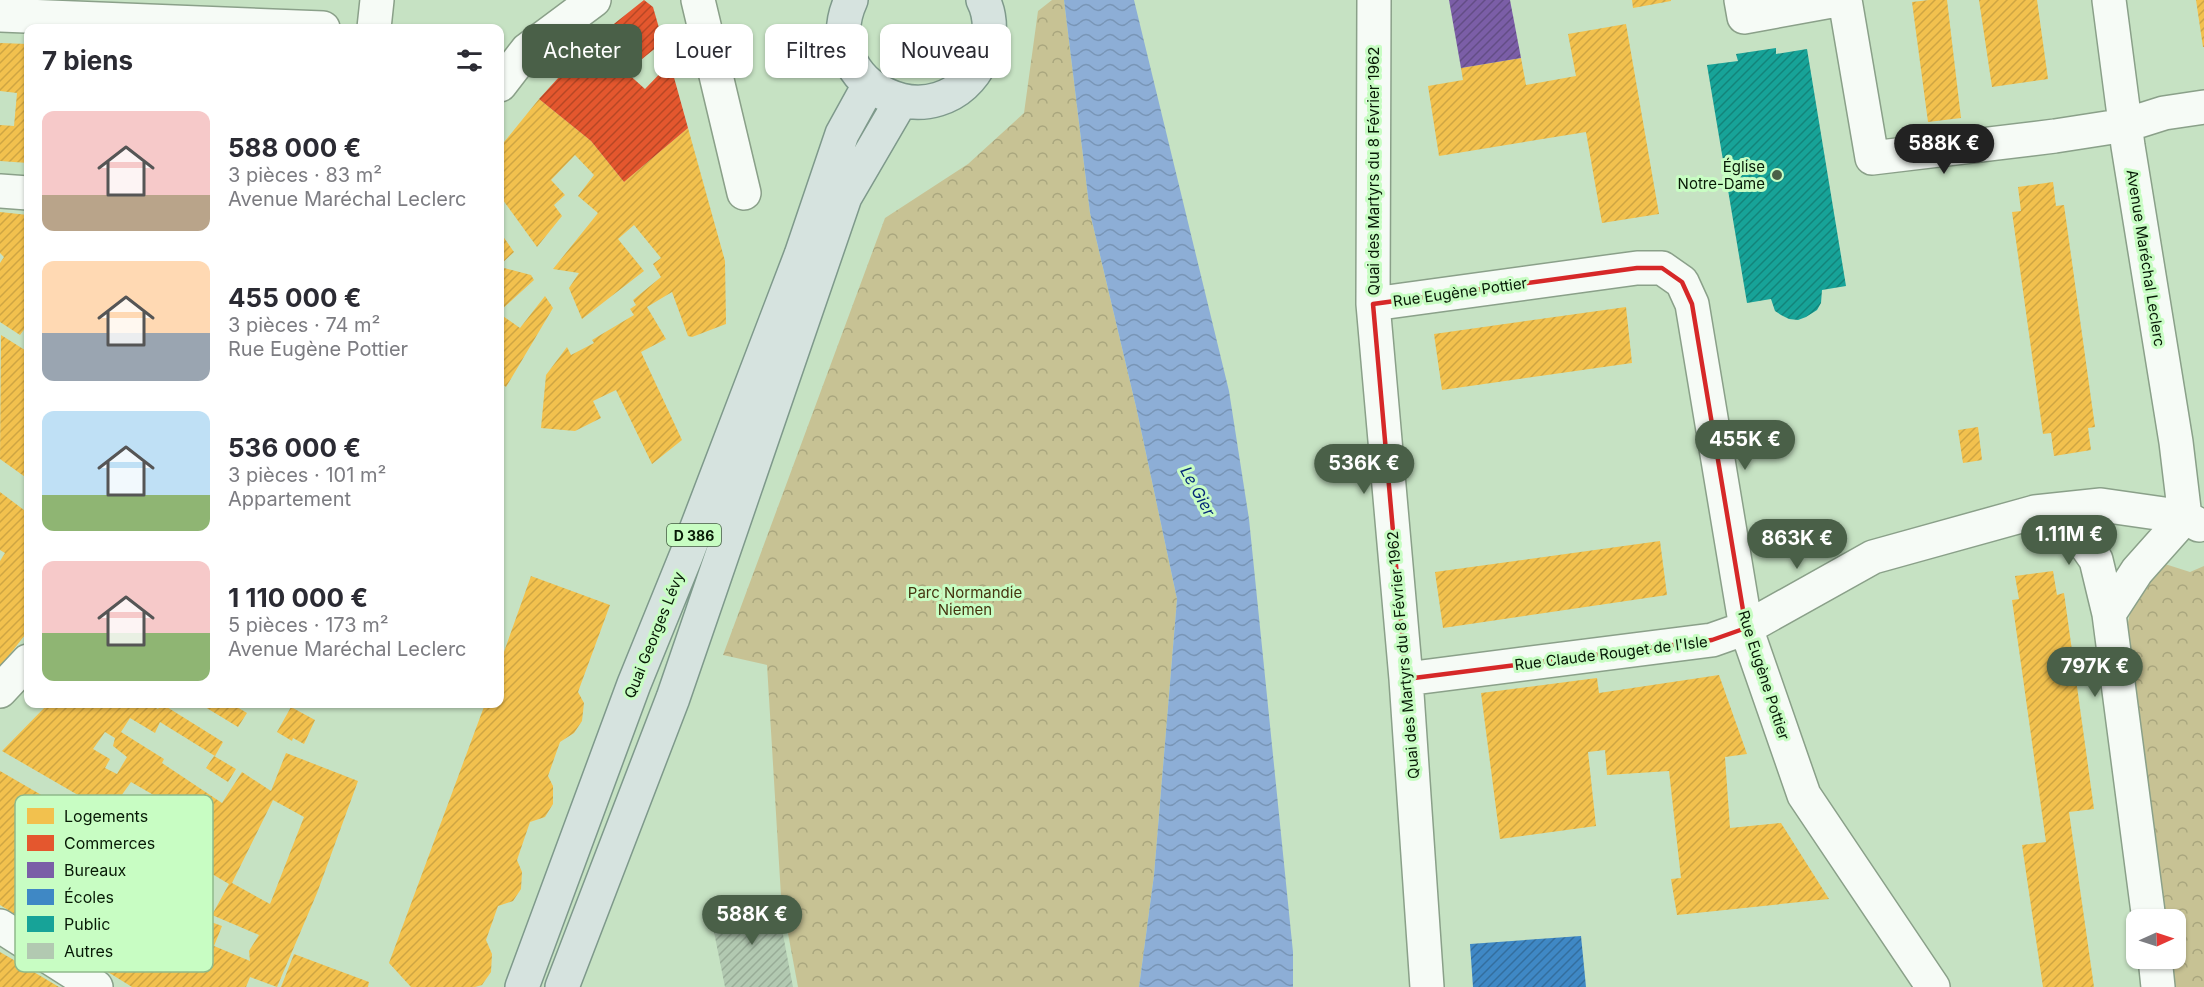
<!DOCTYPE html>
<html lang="fr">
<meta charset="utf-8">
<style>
body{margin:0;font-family:Inter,sans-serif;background:#f7f7f7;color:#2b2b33;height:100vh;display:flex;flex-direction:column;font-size:22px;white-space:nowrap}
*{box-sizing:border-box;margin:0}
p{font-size:20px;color:#7c7c81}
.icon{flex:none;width:33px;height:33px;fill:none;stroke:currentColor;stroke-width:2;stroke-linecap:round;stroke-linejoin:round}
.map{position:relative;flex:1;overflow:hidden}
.details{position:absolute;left:24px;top:24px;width:480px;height:684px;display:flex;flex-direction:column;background:#fff;border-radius:12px;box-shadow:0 2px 4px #0004}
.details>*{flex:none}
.guide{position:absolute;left:522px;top:24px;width:570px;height:54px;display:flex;gap:12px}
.needle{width:39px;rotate:87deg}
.buttons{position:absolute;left:2126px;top:909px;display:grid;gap:12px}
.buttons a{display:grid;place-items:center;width:60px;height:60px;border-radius:12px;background:#fff;box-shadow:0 2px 4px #0004;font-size:30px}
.price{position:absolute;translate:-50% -51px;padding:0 14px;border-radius:21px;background:#4a6048;color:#fff;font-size:20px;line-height:39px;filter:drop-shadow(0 2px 3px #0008)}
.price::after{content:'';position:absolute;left:50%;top:36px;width:18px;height:14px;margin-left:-9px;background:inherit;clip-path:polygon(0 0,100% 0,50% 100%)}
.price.selected{background:#222;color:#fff}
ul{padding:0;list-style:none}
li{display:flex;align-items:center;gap:18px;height:150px;padding:0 18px}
li span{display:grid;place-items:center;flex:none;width:168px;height:120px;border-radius:12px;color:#555}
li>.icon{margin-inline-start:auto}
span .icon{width:72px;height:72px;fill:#fffc;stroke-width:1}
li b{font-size:26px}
h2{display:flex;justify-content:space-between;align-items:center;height:72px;padding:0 18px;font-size:26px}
.tag{padding:0 21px;border-radius:12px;background:#fff;box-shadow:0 2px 4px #0004;font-size:21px;line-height:54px}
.tag.selected{background:#4a6048;color:#fff}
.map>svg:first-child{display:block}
.park{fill:url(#park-crowns)}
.water{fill:url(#water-waves)}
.homes{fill:url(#homes-hatch);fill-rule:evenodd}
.shops{fill:url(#shops-hatch)}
.offices{fill:url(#offices-hatch)}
.schools{fill:url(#schools-hatch)}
.public{fill:url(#public-hatch)}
.building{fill:url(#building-hatch)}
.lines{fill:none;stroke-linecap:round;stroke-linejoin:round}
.minor-casing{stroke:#8aa089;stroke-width:36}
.major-casing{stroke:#7e998b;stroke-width:36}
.minor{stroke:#f6fbf6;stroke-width:33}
.major{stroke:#d6e3df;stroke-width:33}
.marked{fill:none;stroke:#d62828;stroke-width:4.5;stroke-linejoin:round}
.poi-dot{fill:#4a6048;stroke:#c8fdc3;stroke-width:2}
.labels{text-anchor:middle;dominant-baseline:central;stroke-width:6;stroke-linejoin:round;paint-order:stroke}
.shield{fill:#c8fdc3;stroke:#415e3f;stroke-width:1.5}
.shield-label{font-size:14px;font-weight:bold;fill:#071a06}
.poi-label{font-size:15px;fill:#071a06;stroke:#c8fdc3;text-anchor:end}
.street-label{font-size:15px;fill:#071a06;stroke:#c8fdc3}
.park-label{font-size:15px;fill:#453410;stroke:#c8fdc3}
.water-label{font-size:16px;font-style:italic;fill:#052878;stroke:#c8fdc3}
.key{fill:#c8fdc3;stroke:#8eb98a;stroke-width:1.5}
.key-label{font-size:16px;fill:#071a06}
</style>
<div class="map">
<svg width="2204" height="987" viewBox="0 0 2204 987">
<defs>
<pattern id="park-crowns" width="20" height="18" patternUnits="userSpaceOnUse" patternTransform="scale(1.5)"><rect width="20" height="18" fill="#c7c294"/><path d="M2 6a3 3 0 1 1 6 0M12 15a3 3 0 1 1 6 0" fill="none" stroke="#a9a67e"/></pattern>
<pattern id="water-waves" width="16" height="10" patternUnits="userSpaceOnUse" patternTransform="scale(1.5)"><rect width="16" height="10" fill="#8daed6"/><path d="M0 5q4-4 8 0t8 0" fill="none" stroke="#7895b6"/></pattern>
<pattern id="homes-hatch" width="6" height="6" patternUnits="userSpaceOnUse" patternTransform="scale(1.5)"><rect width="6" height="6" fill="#f2c14e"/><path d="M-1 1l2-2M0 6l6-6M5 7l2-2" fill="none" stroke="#cea543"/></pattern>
<pattern id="shops-hatch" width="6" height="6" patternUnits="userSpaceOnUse" patternTransform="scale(1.5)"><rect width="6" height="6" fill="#e4572e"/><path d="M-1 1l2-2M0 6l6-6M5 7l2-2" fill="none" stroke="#b74725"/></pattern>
<pattern id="offices-hatch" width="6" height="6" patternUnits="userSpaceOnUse" patternTransform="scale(1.5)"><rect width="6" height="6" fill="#7b5ea7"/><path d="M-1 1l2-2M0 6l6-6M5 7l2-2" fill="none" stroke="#634d86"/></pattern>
<pattern id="schools-hatch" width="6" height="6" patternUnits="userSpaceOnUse" patternTransform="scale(1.5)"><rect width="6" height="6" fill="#3f88c5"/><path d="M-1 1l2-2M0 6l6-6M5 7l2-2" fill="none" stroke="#336e9e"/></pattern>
<pattern id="public-hatch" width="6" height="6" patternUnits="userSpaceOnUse" patternTransform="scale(1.5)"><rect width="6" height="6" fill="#17a398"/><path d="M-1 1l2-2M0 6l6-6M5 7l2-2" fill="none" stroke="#13847a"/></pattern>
<pattern id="building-hatch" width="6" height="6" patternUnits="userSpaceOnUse" patternTransform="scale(1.5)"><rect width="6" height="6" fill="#b2c9b1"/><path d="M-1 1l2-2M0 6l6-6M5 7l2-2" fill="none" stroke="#98ac97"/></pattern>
</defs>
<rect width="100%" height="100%" fill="#c6e2c3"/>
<path class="park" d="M1052,0H1064L1090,213L1137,411L1177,599L1154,875L1139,987H798L781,896L767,665L723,655L885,218L968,164L1024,113L1038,11Z
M2165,564L2190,572L2204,566V987H2173L2169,959L2175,958V920L2164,919L2125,636L2134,595Z"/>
<path class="water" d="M1064,0H1134L1229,391L1249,519L1293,952V987H1139L1154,875L1177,599L1137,411L1090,213Z"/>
<path class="homes" d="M1632,0H1671V1L1633,8Z
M1929,0H1947L1961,118L1928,122L1912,2Z
M1979,0H2037L2048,79L1992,87Z
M2196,0H2204V47H2203Z
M1626,24L1659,214L1602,223L1586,132L1439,156L1428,86L1463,80L1461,68L1521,58L1526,85L1576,76L1568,34Z
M0,43L28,44V163L0,161V125L14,126L17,93L0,91Z
M539,99L591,141L624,182L688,128L725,261L726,324L692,337L688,336L672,292L647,307L666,339L641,352L682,440L652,464L616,390L593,401L601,418L575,431L541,428L546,375L567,347L571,355L594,343L592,340L634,315L630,309L636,305L633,300L661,277L653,264L661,258L634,225L618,239L644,271L582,319L569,288L579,273L553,269L598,213L578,196L594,175L575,155L551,180L565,195L554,205L562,216L537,247L500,196V147Z
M2053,182L2056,206L2064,205L2095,427L2088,428L2091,450L2054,456L2051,433L2043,434L2012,212L2021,211L2018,187Z
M0,212L28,215V324L20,335L0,322V263L4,257L0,253Z
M500,232L514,252L500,265Z
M500,267L531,275L534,280L500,311Z
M545,296L553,308L506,387L500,382V314L520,328Z
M1626,307L1632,363L1442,390L1434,334Z
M1,335L28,352V479L0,459Z
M1978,427L1982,460L1963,463L1958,430Z
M0,492L28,513V631L0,667V561L5,553L0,550Z
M1660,541L1667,595L1443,628L1435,572Z
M2053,571L2057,595L2064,593L2094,809L2069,812L2094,987H2043L2022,845L2046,842L2012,600L2019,599L2015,576Z
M531,576L610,605L578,692L584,703L582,721L574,733L560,742L548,776L553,786V804L545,817L530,822L517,860L522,872L521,889L513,901L498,906L486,940L492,954L491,972L482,985L475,987H411L389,963L485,704H500V663Z
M1719,675L1747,754L1725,757L1730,828L1781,823L1829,899L1677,915L1671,879L1681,878L1669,771L1607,775L1605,750L1588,752L1596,826L1500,839L1481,693L1597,678L1599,693Z
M48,704H149L158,709L162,704L223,742L215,756L160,722L155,733L130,718L121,732L164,759L162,763L222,803L242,772L271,791L286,753L358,781L317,893L277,987L250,977L246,987H132L0,905V771L152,859L141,878L136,875L123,897L113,892L108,900L198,951L211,922L222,926L214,946L250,961L249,951L259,935L212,915L229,884L185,858L204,824L131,782L109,813L2,751ZM105,732L115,738L113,746L127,757L117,774L105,768L110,759L93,749ZM273,800L304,817L270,904L232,883ZM30,834L50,847L41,859L21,847ZM68,843L87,854L74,881L51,866ZM96,864L110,873L98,894L84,887Z
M200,704H232L247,713L238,727Z
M291,707L315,720L304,744L293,738L292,741L277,732Z
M214,756L236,769L228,782L206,768Z
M0,952L12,959L59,987H0Z
M294,954L369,982L368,987H281Z"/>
<path class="shops" d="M644,0L653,7L663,42L626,72L645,89L670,63L688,128L624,182L591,141L539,99L590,43Z"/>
<path class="offices" d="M1449,0H1510L1521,58L1461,68Z"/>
<path class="schools" d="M1581,936L1586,987H1473L1470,944Z"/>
<path class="public" d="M1776,48V54L1807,49L1846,286L1822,290L1821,303L1817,310L1806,317L1798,320L1789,319L1781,315L1775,311L1771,299L1747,303L1707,65L1738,61L1736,54Z"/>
<path class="building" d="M776,898L793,987H725L710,912Z"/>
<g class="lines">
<defs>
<path id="minor" d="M698,0L744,193
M1374,0L1373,304L1406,679L1427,987
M1741,0L1744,17L1837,0
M1845,0L1872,158L2055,136L2126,125L2164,113L2204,107
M2109,0L2128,146L2176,442L2185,517L2137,571L2109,614L2149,920
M0,15L323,28
M374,28L377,0
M500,85L527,50L594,0
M0,191L28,193
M1373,304L1637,268H1662L1682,282L1692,304L1746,628L1804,795L1933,987
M2035,512L2078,534L2096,560L2109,614
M1406,679L1712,640L1746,628L1873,557L2035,512L2101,505L2185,517L2199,525
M0,691L28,661
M0,926L96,987
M2155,958L2158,987"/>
<path id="major" d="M851,0C812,84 939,149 983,58C991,41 992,17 983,0
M522,987L634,684L686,556L801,255L842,134L869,85
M562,987L673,698L845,197L901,101"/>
</defs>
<use href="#minor" class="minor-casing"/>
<use href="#major" class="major-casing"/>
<use href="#minor" class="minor"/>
<use href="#major" class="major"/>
</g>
<path class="marked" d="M1637,268H1662L1682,282L1692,304L1746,628L1712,640L1406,679L1373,304Z"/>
<circle class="poi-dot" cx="1777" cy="175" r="6"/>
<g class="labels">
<rect class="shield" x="667" y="524" width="54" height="22" rx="4.5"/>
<g class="shield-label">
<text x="694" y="535">D 386</text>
</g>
<g class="poi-label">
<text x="1765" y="166">Église<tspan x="1765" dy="17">Notre-Dame</tspan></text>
</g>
<g class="street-label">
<text transform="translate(1373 171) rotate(-90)">Quai des Martyrs du 8 Février 1962</text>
<text transform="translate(2146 258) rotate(81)">Avenue Maréchal Leclerc</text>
<text transform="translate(1460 292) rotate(-8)">Rue Eugène Pottier</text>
<text transform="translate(654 635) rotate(-68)">Quai Georges Lévy</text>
<text transform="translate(1611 653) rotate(-7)">Rue Claude Rouget de l'Isle</text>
<text transform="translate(1403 655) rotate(-95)">Quai des Martyrs du 8 Février 1962</text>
<text transform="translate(1764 675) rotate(72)">Rue Eugène Pottier</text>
</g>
<g class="park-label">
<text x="965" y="592">Parc Normandie<tspan x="965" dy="17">Niemen</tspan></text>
</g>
<g class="water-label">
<text transform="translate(1198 491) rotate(61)">Le Gier</text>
</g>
</g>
<rect x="15" y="795" width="198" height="177" rx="9" class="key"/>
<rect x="27" y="808" width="27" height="16" fill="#f2c14e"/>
<rect x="27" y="835" width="27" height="16" fill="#e4572e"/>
<rect x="27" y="862" width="27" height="16" fill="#7b5ea7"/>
<rect x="27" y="889" width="27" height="16" fill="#3f88c5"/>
<rect x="27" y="916" width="27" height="16" fill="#17a398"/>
<rect x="27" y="943" width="27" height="16" fill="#b2c9b1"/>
<g class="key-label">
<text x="64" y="822">Logements</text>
<text x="64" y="849">Commerces</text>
<text x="64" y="876">Bureaux</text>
<text x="64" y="903">Écoles</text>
<text x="64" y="930">Public</text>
<text x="64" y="957">Autres</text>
</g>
</svg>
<div class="buttons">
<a><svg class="needle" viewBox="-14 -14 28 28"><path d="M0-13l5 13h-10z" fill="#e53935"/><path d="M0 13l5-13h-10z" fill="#7c7c81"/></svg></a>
</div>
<b class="price selected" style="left:1944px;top:175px">588K €</b>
<b class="price" style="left:1745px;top:471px">455K €</b>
<b class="price" style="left:1364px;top:495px">536K €</b>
<b class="price" style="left:2069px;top:566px">1.11M €</b>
<b class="price" style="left:1797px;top:570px">863K €</b>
<b class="price" style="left:2095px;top:698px">797K €</b>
<b class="price" style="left:752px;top:946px">588K €</b>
<div class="guide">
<a class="tag selected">Acheter</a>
<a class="tag">Louer</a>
<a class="tag">Filtres</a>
<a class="tag">Nouveau</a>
</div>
<section class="details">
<h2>7 biens<svg class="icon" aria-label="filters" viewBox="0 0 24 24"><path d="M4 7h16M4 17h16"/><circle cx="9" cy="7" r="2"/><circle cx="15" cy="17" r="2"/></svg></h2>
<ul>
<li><span style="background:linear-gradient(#f6c9c9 70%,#b9a48a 0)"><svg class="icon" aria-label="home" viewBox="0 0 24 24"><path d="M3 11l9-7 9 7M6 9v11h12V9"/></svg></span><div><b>588 000 €</b><p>3 pièces · 83 m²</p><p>Avenue Maréchal Leclerc</p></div></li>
<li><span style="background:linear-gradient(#ffd9b3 60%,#9aa5b1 0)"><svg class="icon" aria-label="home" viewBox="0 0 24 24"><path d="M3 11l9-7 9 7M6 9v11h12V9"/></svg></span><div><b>455 000 €</b><p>3 pièces · 74 m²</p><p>Rue Eugène Pottier</p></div></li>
<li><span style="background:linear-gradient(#bfe0f5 70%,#8fb573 0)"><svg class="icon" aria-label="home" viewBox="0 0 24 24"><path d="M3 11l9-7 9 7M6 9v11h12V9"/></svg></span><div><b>536 000 €</b><p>3 pièces · 101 m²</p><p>Appartement</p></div></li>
<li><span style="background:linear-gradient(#f6c9c9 60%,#8fb573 0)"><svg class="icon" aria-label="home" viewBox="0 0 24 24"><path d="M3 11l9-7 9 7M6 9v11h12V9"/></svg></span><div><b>1 110 000 €</b><p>5 pièces · 173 m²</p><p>Avenue Maréchal Leclerc</p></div></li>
</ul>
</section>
</div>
